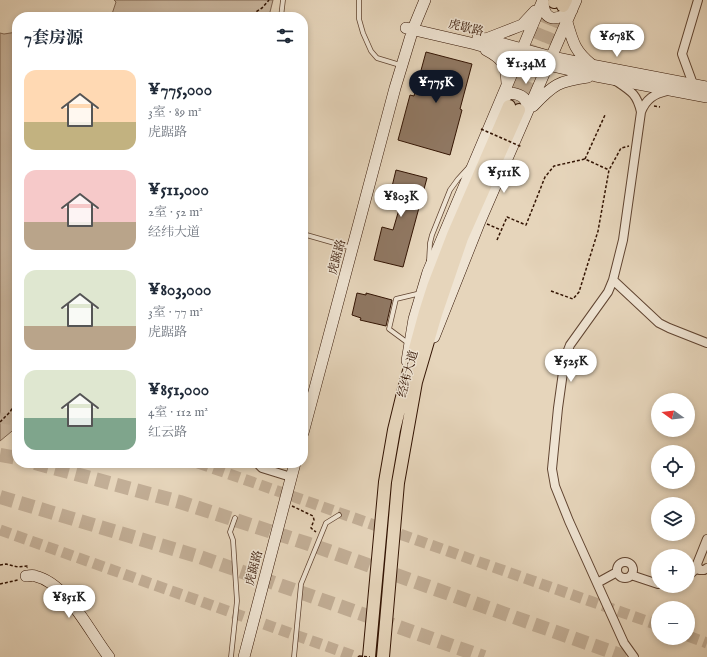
<!DOCTYPE html>
<html lang="zh">
<meta charset="utf-8">
<style>
body{margin:0;font-family:"IM FELL English","Noto Serif SC",serif;background:#f6f6f7;color:#1f2937;height:100vh;display:flex;flex-direction:column;font-size:15px;white-space:nowrap}
*{box-sizing:border-box;margin:0}
p{font-size:13px;color:#747a83}
.icon{flex:none;width:22px;height:22px;fill:none;stroke:currentColor;stroke-width:2;stroke-linecap:round;stroke-linejoin:round}
.map{position:relative;flex:1;overflow:hidden}
.sheet{position:absolute;left:12px;top:12px;width:296px;height:456px;display:flex;flex-direction:column;background:#fff;border-radius:16px;box-shadow:0 2px 6px #0003}
.sheet>*{flex:none}
.needle{width:26px;rotate:285deg}
.tools{position:absolute;left:651px;top:393px;display:grid;gap:8px}
.tools a{display:grid;place-items:center;width:44px;height:44px;border-radius:50%;background:#fff;box-shadow:0 2px 6px #0003;font-size:20px}
.price{position:absolute;translate:-50% -34px;padding:0 9px;border-radius:14px;background:#fff;color:#222;font-size:13px;line-height:26px;filter:drop-shadow(0 1px 2px #0008)}
.price::after{content:'';position:absolute;left:50%;top:24px;width:12px;height:9px;margin-left:-6px;background:inherit;clip-path:polygon(0 0,100% 0,50% 100%)}
.price.current{background:#111827;color:#fff}
ul{padding:0;list-style:none}
li{display:flex;align-items:center;gap:12px;height:100px;padding:0 12px}
li span{display:grid;place-items:center;flex:none;width:112px;height:80px;border-radius:12px;color:#555}
li>.icon{margin-inline-start:auto}
span .icon{width:48px;height:48px;fill:#fffc;stroke-width:1}
li b{font-size:17px}
h2{display:flex;justify-content:space-between;align-items:center;height:48px;padding:0 12px;font-size:17px}
.map>svg:first-child{display:block}
.green{fill:#c8b49c;stroke:#7e6450}
.building{fill:#907863;stroke:#331403}
.lines{fill:none;stroke-linecap:round;stroke-linejoin:round}
.secondary-tunnel{stroke:#c2ae96;stroke-width:11;stroke-dasharray:11 5.5;stroke-linecap:butt}
.primary-tunnel{stroke:#c2ae96;stroke-width:12;stroke-dasharray:12 6;stroke-linecap:butt}
.highway-tunnel{stroke:#c2ae96;stroke-width:14;stroke-dasharray:14 7;stroke-linecap:butt}
.lane-casing{stroke:#604431;stroke-width:5.5}
.street-casing{stroke:#604431;stroke-width:10}
.secondary-casing{stroke:#331403;stroke-width:12}
.primary-casing{stroke:#331403;stroke-width:14}
.path{stroke:#331403;stroke-width:1.5;stroke-dasharray:3 2;stroke-linecap:butt}
.lane{stroke:#efe4d3;stroke-width:4}
.street{stroke:#efe4d3;stroke-width:8}
.secondary{stroke:#efe4d3;stroke-width:11}
.primary{stroke:#e6d5bb;stroke-width:12}
.path-bridge{stroke:#331403;stroke-width:1.5;stroke-dasharray:3 2;stroke-linecap:butt}
.labels{text-anchor:middle;dominant-baseline:central;stroke-width:3;stroke-linejoin:round;paint-order:stroke}
.street-label{font-size:12px;fill:#331403;stroke:#efe4d3}
</style>
<div class="map">
<svg width="707" height="657" viewBox="0 0 707 657">
<rect width="100%" height="100%" fill="#e6d5bb"/>
<filter id="stains"><feTurbulence type="fractalNoise" baseFrequency=".005" numOctaves="4"/><feColorMatrix values="0 0 0 0 .2 0 0 0 0 .09 0 0 0 0 .02 0 0 0 .5 -.17"/></filter>
<radialGradient id="worn" r=".72"><stop offset=".6" stop-color="#630" stop-opacity="0"/><stop offset="1" stop-color="#630" stop-opacity=".3"/></radialGradient>
<path class="green" d="M114,0H273L270,12L267,17H111L116,2Z
M17,32V427L0,441V33L4,34Z"/>
<path class="building" d="M426,52L472,64L460,109L462,110L450,155L398,140L410,95L414,96Z
M396,170L427,178L403,267L374,260L382,227L393,230L400,206L388,203Z
M357,293L366,295V293L392,300L386,326L360,320L361,318L352,315Z"/>
<g class="lines">
<path class="secondary-tunnel" d="M0,418L17,420
M198,463L658,625
M0,530L357,657
M688,636L707,643"/>
<path class="primary-tunnel" d="M509,106L554,2
M519,110L562,10"/>
<path class="highway-tunnel" d="M0,455L17,458
M35,463L180,502L309,544L626,657
M0,497L200,557L484,657"/>
<defs>
<path id="lane" d="M359,0V19L363,33L371,51L377,58L400,65
M281,17L283,0
M303,234L352,248
M429,261L430,243L432,235L450,190L458,179L468,168
M408,343L389,329L396,299L421,293
M231,657L237,601L233,540L230,532L235,518
M294,657L301,584L326,523L339,515"/>
<path id="street" d="M616,81C631,91 637,94 641,112C646,99 654,94 667,91
M693,84L682,54L698,0
M613,280L659,323L669,328L707,343
M257,463L262,468L291,477
M707,539L697,564L699,570H704L707,568
M617 570a8 8 0 1 1 16 0a8 8 0 1 1-16 0Z
M631,575L658,584
M688,576L697,568
M597,583L617,572
M634,657L624,643L569,521L555,486L552,469L558,408L565,358L570,345L608,292L613,280L623,240L641,112"/>
<path id="secondary" d="M543,1C544,23 557,21 572,10
M567,22C573,43 575,51 592,65
M406,28L475,44L548,65L596,76L707,97
M478,37L552,57L586,64L707,87
M486,39L522,25L535,11
M486,50C503,59 506,64 507,83
M501,100L510,93C522,94 529,99 527,112
M533,106C554,84 559,81 588,77
M434,337L480,221L576,0
M407,361L414,319L428,272L543,0
M303,433L395,88L413,29L425,0
M26,576C29,576 33,575 35,576C67,583 90,633 109,657
M244,657L295,463"/>
<path id="primary" d="M554,2L555,0
M563,6L566,0
M369,657L385,482L394,430L404,389L425,312L433,287L453,235L509,106
M383,657L398,483L416,382L436,314L462,238L519,110"/>
</defs>
<use href="#lane" class="lane-casing"/>
<use href="#street" class="street-casing"/>
<use href="#secondary" class="secondary-casing"/>
<use href="#primary" class="primary-casing"/>
<path class="path" d="M248,17L262,8L269,0
M654,106L660,107
M585,159L605,115
M487,224L501,230
M497,240L507,217L526,225L545,177L554,166L585,159L609,170
M551,291L573,299L579,292L598,231L609,170L621,148L629,146
M0,422L10,412L17,400
M292,506L313,516L314,520L311,528L316,532
M0,565L6,564L18,567L28,566L27,568
M0,584L18,580
M358,657L359,656"/>
<use href="#lane" class="lane"/>
<use href="#street" class="street"/>
<use href="#secondary" class="secondary"/>
<use href="#primary" class="primary"/>
<path class="path-bridge" d="M481,129L522,147
M359,656L370,657"/>
</g>
<g class="labels">
<g class="street-label">
<text transform="translate(466 28) rotate(14)">虎歇路</text>
<text transform="translate(337 257) rotate(-75)">虎踞路</text>
<text transform="translate(408 374) rotate(-75)">经纬大道</text>
<text transform="translate(254 568) rotate(-75)">虎踞路</text>
</g>
</g>
<rect width="100%" height="100%" filter="url(#stains)"/>
<rect width="100%" height="100%" fill="url(#worn)"/>
</svg>
<div class="tools">
<a><svg class="needle" viewBox="-14 -14 28 28"><path d="M0-13l5 13h-10z" fill="#e53935"/><path d="M0 13l5-13h-10z" fill="#747a83"/></svg></a>
<a><svg class="icon" aria-label="locate" viewBox="0 0 24 24"><circle cx="12" cy="12" r="6"/><path d="M12 2v4M12 18v4M2 12h4M18 12h4"/></svg></a>
<a><svg class="icon" aria-label="layers" viewBox="0 0 24 24"><path d="M12 4l9 5-9 5-9-5zM3 14l9 5 9-5"/></svg></a>
<a>+</a>
<a>−</a>
</div>
<b class="price" style="left:617px;top:58px">¥678K</b>
<b class="price" style="left:526px;top:85px">¥1.34M</b>
<b class="price current" style="left:436px;top:104px">¥775K</b>
<b class="price" style="left:504px;top:194px">¥511K</b>
<b class="price" style="left:401px;top:218px">¥803K</b>
<b class="price" style="left:571px;top:383px">¥525K</b>
<b class="price" style="left:69px;top:619px">¥851K</b>
<section class="sheet">
<h2>7套房源<svg class="icon" aria-label="filters" viewBox="0 0 24 24"><path d="M4 7h16M4 17h16"/><circle cx="9" cy="7" r="2"/><circle cx="15" cy="17" r="2"/></svg></h2>
<ul>
<li><span style="background:linear-gradient(#ffd9b3 65%,#c2b280 0)"><svg class="icon" aria-label="home" viewBox="0 0 24 24"><path d="M3 11l9-7 9 7M6 9v11h12V9"/></svg></span><div><b>¥775,000</b><p>3室 · 89 m²</p><p>虎踞路</p></div></li>
<li><span style="background:linear-gradient(#f6c9c9 65%,#b9a48a 0)"><svg class="icon" aria-label="home" viewBox="0 0 24 24"><path d="M3 11l9-7 9 7M6 9v11h12V9"/></svg></span><div><b>¥511,000</b><p>2室 · 52 m²</p><p>经纬大道</p></div></li>
<li><span style="background:linear-gradient(#dfe7d0 70%,#b9a48a 0)"><svg class="icon" aria-label="home" viewBox="0 0 24 24"><path d="M3 11l9-7 9 7M6 9v11h12V9"/></svg></span><div><b>¥803,000</b><p>3室 · 77 m²</p><p>虎踞路</p></div></li>
<li><span style="background:linear-gradient(#dfe7d0 60%,#7fa58c 0)"><svg class="icon" aria-label="home" viewBox="0 0 24 24"><path d="M3 11l9-7 9 7M6 9v11h12V9"/></svg></span><div><b>¥851,000</b><p>4室 · 112 m²</p><p>红云路</p></div></li>
</ul>
</section>
</div>
